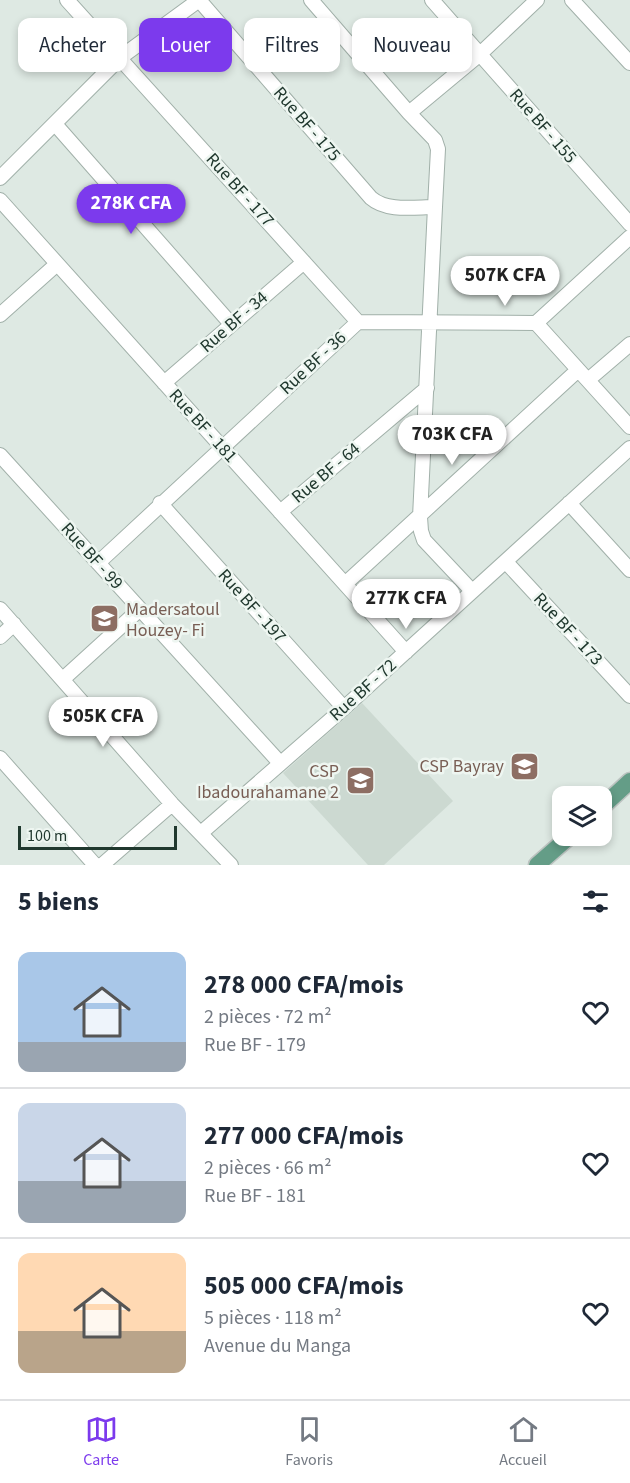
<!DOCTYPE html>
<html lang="fr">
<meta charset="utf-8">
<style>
body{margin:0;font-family:"Source Sans 3",sans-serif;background:#f6f6f7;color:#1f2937;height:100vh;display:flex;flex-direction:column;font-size:22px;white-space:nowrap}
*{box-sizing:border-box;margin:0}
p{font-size:20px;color:#747a83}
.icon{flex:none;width:33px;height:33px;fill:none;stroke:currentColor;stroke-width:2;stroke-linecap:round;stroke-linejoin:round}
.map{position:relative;height:865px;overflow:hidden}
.drawer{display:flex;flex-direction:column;background:#fff;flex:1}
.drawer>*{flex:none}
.guide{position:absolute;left:18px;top:18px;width:594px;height:54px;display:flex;gap:12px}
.controls{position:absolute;left:552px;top:786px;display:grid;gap:12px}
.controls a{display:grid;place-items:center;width:60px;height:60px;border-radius:12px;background:#fff;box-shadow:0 3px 9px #0003;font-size:30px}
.scale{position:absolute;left:18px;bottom:15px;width:159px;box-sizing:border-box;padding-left:6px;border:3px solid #20382e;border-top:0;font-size:16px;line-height:21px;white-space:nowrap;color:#20382e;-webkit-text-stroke:4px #eef6f1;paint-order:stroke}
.price{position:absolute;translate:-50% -51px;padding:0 14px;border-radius:21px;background:#fff;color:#222;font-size:20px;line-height:39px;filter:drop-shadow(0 2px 3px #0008)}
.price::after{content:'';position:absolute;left:50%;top:36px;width:18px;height:14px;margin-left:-9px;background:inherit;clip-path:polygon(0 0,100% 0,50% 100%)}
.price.current{background:#7c3aed;color:#fff}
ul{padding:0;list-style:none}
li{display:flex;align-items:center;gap:18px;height:150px;padding:0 18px}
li+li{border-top:2px solid #e0e1e3}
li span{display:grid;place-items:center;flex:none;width:168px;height:120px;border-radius:12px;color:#555}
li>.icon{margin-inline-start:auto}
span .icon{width:72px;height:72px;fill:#fffc;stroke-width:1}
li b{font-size:26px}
h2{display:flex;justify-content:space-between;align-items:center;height:72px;padding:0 18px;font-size:26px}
.pill{padding:0 21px;border-radius:12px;background:#fff;box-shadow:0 3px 9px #0003;font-size:21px;line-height:54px}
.pill.current{background:#7c3aed;color:#fff}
.tabs{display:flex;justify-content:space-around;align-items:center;height:84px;border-top:2px solid #e0e1e3;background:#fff;font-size:16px;color:#747a83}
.tabs a{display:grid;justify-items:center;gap:3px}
.tabs .current{color:#7c3aed}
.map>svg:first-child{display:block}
.built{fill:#ccd9d1}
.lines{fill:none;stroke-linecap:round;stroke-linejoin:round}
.minor-casing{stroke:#a1b0a9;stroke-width:16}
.major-casing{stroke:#bcc3c0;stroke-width:19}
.minor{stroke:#fff;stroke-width:14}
.major{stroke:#649d87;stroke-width:16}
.labels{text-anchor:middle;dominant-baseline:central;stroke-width:5;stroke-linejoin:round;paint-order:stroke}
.street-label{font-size:18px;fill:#20382e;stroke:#eef6f1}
.education-label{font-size:18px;fill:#785e54;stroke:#eef6f1;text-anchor:end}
</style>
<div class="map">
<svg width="630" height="865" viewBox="0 0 630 865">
<rect width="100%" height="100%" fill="#dee9e3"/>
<path class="built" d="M362,703L453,801L384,865H368L283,773Z"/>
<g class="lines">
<defs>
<path id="minor" d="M67,0L358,322
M199,0L371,198C387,212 415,207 435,207
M311,0L409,113
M432,0L630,224
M572,0L630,63
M55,124L231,324
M0,178L121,57L199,0
M0,200L406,652
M0,315L57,264
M536,323L630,427
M588,380L630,344
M164,383L304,262
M0,455L280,763
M160,503L344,708
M569,503L630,570
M280,512L427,388
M506,562L630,696
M98,563L358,322L536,323L630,237
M345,584L578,370
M472,591L424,540L421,531L420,517L435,207L438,149L435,140L409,113L480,54L537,0
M0,609L172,804L231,865
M0,637L14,624
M63,679L140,609
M0,758L95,865
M201,833L344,708L630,448
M102,865L172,804"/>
<path id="major" d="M602,807L630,781
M537,865L570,836"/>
</defs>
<use href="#minor" class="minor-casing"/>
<use href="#major" class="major-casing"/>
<use href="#minor" class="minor"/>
<use href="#major" class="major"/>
</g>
<defs>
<symbol id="school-square" viewBox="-11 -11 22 22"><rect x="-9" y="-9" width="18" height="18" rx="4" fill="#8d6e63" stroke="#eef6f1"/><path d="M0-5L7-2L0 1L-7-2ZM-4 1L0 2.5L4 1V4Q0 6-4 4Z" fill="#fff"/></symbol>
</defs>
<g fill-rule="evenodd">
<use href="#school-square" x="88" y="602" width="33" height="33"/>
<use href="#school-square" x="508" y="750" width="33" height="33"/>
<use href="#school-square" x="344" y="764" width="33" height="33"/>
</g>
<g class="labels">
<g class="street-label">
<text transform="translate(307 124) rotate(49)">Rue BF - 175</text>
<text transform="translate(543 126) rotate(49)">Rue BF - 155</text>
<text transform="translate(240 190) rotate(48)">Rue BF - 177</text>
<text transform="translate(234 322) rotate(-41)">Rue BF - 34</text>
<text transform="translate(313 363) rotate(-43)">Rue BF - 36</text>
<text transform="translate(203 426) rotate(48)">Rue BF - 181</text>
<text transform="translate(326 473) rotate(-40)">Rue BF - 64</text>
<text transform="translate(92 556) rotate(48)">Rue BF - 99</text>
<text transform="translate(252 606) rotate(48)">Rue BF - 197</text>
<text transform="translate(568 629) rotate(47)">Rue BF - 173</text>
<text transform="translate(363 690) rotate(-42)">Rue BF - 72</text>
</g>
<g class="education-label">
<text x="126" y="609" text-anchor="start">Madersatoul<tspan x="126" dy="21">Houzey- Fi</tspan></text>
<text x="504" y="766">CSP Bayray</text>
<text x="339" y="771">CSP<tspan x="339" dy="21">Ibadourahamane 2</tspan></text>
</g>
</g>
</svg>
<div class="controls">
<a><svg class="icon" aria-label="layers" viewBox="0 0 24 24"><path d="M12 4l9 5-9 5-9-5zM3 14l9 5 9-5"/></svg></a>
</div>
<div class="scale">100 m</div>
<b class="price current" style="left:131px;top:235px">278K CFA</b>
<b class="price" style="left:505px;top:307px">507K CFA</b>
<b class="price" style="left:452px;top:466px">703K CFA</b>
<b class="price" style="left:406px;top:630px">277K CFA</b>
<b class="price" style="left:103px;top:748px">505K CFA</b>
<div class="guide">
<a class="pill">Acheter</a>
<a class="pill current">Louer</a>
<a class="pill">Filtres</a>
<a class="pill">Nouveau</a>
</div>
</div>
<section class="drawer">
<h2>5 biens<svg class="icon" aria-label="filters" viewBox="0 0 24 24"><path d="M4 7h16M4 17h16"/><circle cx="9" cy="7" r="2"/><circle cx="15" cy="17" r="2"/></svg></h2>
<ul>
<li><span style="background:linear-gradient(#a9c7e8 75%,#9aa5b1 0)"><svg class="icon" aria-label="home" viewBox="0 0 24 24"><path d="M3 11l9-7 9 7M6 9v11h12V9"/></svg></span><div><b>278 000 CFA/mois</b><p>2 pièces · 72 m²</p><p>Rue BF - 179</p></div><svg class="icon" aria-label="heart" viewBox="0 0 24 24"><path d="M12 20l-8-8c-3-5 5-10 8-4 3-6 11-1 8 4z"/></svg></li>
<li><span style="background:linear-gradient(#c9d6e8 65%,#9aa5b1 0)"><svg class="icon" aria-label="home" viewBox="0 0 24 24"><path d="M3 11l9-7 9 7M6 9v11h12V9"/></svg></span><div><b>277 000 CFA/mois</b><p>2 pièces · 66 m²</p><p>Rue BF - 181</p></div><svg class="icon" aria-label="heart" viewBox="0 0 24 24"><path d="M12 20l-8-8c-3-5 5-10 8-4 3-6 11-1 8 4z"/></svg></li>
<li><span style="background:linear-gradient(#ffd9b3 65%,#b9a48a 0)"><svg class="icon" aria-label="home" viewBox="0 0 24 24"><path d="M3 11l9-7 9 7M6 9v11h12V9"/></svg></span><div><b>505 000 CFA/mois</b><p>5 pièces · 118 m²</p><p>Avenue du Manga</p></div><svg class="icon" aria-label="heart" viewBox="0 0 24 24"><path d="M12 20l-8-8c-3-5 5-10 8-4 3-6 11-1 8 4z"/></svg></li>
</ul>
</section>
<nav class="tabs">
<a class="current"><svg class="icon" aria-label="map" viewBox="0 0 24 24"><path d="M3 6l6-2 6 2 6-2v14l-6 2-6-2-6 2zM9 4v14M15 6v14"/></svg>Carte</a>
<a><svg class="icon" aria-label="saved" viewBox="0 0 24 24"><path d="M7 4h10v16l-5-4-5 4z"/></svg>Favoris</a>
<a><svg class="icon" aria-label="home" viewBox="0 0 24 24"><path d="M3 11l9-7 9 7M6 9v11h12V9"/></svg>Accueil</a>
</nav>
